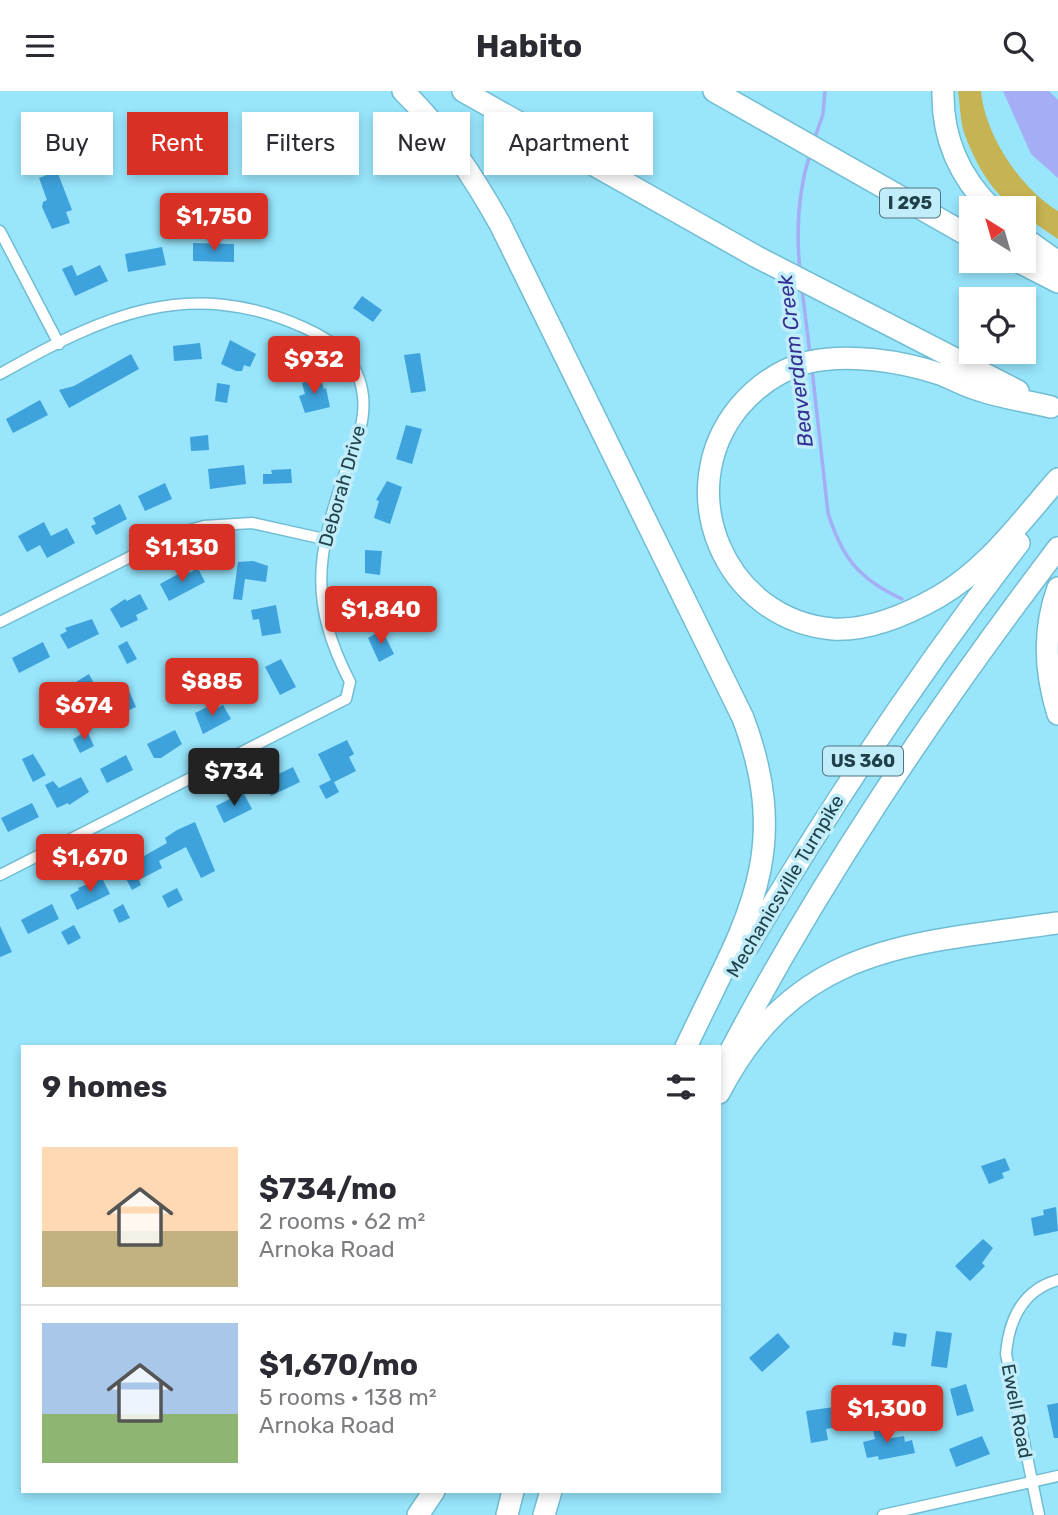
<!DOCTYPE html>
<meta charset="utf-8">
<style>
body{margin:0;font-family:Rubik,sans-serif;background:#f7f7f7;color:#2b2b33;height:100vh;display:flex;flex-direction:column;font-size:26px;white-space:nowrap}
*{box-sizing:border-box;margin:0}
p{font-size:23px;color:#7c7c81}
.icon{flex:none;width:38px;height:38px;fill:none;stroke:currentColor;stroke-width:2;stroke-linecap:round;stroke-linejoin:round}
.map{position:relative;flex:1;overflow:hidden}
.sheet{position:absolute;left:21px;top:954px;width:700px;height:448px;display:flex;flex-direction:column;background:#fff;border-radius:0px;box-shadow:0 4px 10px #0003}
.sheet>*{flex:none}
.banner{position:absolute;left:21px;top:21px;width:700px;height:63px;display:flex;gap:14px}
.needle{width:46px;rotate:323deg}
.buttons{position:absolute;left:959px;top:105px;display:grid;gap:14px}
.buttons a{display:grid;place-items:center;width:77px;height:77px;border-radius:0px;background:#fff;box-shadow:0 4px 10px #0003;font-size:35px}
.price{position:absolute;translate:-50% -60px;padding:0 16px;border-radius:7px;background:#d93025;color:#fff;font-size:23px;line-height:46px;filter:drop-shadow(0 2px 4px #0008)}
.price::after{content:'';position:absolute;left:50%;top:42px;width:21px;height:16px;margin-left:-10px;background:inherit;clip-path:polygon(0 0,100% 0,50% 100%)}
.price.current{background:#222;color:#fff}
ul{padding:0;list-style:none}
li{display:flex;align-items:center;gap:21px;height:175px;padding:0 21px}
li+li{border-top:2px solid #e1e1e2}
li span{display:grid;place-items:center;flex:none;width:196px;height:140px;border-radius:0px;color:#555}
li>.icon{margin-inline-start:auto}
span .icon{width:84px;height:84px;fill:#fffc;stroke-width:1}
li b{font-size:30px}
h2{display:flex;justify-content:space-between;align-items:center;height:84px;padding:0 21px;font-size:30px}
.chip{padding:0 24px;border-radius:0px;background:#fff;box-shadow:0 4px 10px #0003;font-size:24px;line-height:63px}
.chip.current{background:#d93025;color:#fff}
header{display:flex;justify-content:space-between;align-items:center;height:91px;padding:0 21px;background:#fff;font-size:32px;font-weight:700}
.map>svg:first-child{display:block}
.green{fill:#c6b354}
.water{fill:#a5aef4}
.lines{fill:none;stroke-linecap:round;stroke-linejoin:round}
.stream{stroke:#a5aef4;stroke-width:3.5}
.building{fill:#3ea2dc}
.street-casing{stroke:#70bdd3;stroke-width:13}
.highway-casing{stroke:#70bdd3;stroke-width:24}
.street{stroke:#fff;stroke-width:10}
.highway{stroke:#fff;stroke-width:21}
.labels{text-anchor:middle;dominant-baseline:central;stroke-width:7;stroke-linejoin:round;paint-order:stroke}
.shield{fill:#c1edfb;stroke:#51757f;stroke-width:2}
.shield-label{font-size:18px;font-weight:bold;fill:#21414a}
.street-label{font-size:19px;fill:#21414a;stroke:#c1edfb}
.water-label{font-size:21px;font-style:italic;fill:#353092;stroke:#c1edfb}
</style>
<header><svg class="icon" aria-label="menu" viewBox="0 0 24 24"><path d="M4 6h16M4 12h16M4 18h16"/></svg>Habito<svg class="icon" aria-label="search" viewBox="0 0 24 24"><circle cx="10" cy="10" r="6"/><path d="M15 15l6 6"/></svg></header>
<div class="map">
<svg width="1058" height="1424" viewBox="0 0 1058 1424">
<rect width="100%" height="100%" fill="#98e5fc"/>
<path class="green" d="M958,0H981C985,44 1020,97 1058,120V148L1024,125V117C997,117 970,62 963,38C960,26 960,12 958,0Z"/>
<path class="water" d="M1003,0H1049L1058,9V87L1031,63Z"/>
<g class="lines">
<path class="stream" d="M814,49L823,23L825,0
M800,180C796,140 798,100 810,63
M802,198L810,263
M812,278L828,422C842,467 859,488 902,508"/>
</g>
<path class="building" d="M57,80L72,119L66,121L70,132L52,138L42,116L43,111L47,109L39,87Z
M193,152L234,153V171L193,170Z
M162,156L166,174L128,181L125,163Z
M72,174L77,185L100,174L108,190L75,205L62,178Z
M362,205L382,219L373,231L353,217Z
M230,249L256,263L250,276L244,274L242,280H236L221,273Z
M200,252L202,268L174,270L173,255Z
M420,262L426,300L411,302L404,264Z
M131,263L139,278L69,317L59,299L74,295Z
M320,286L324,298L326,297L330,316L305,322L299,305L305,303L302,292Z
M217,292L230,294L227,312L215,310Z
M40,309L48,324L13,342L6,328Z
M406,334L422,338L412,373L396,368Z
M208,344L209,359L191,360L190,346Z
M244,374L246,393L210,398L208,378Z
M291,378L292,392L263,393V383H272L271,379Z
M387,390L402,396L390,433L374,427L379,410L376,409Z
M165,392L172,408L145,420L138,405Z
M120,413L127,428L96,444L91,435L96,433L93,427Z
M44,431L51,445L67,437L75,452L47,467L40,454L27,461L18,445Z
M365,459L382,460L380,484L365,482Z
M253,470L268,475L266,491L245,488L242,509L233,508L238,471Z
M198,477L205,491L169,510L160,493L187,478L189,482Z
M140,503L148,518L136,524L138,529L121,537L110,518L125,508L127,510Z
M276,514L281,542L262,545L259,528L253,529L251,519Z
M92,528L99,543L68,558L60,544L67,540L65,537Z
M382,539L394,563L379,571L368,547Z
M127,550L137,568L127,573L118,555Z
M43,551L50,566L19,582L12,567Z
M281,568L296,596L280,604L265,576Z
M89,583L98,600L85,607L76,591Z
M129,600L136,616L122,622L116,608Z
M223,614L231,628L203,643L195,622L207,616L210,621Z
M175,639L182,653L161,667H154L147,653Z
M87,640L94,655L80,662L73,648Z
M347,649L354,663L349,666L356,680L334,691L339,701L326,708L319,695L331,689L318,663Z
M33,663L46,684L33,691L22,668Z
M126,664L133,679L107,692L100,678Z
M293,676L300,691L271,705L264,690Z
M81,686L89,701L69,714L68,712L57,717L45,694L53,690L59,697Z
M243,701L252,718L224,732L216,715Z
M32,712L39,726L8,741L1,727Z
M195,731L215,780L201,787L186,756L159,770L162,777L139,789L141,794L132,799L121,778L167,752L165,747L177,739Z
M102,787L110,803L77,819L70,804L79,799L78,797Z
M177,797L183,809L168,817L162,805Z
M52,813L59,828L28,843L21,829Z
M123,813L130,827L119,832L113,819Z
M74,834L81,847L68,854L61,841Z
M0,835L12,861L0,866Z
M1005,1067L1010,1079L1002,1082L1004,1087L989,1093L981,1075Z
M1056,1116L1058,1140L1034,1145L1031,1127L1044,1124L1043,1119Z
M983,1148L993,1157L982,1172L985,1175L970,1190L955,1175Z
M936,1240L952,1242L947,1277L931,1275Z
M894,1241L907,1243L905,1256L892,1254Z
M778,1242L790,1256L762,1281L749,1267Z
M966,1293L974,1320L957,1325L950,1298Z
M1058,1312V1347H1054L1047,1314Z
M841,1315L845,1335L826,1338L828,1349L811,1352L806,1320Z
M883,1332L886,1348L904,1345L905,1351L912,1349L915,1362L879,1369L878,1365L867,1367L863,1351L875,1348L872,1334Z
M982,1345L990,1363L956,1376L949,1358Z"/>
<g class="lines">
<defs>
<path id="street" d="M0,140L59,253
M0,283C103,225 188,184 305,237C336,251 359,270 363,305C366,332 354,358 345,382C316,465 309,511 350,591L346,608L0,784
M0,531L140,461L183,441L204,435L252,432L324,448
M883,1424L1058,1385
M1039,1424L1006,1263C1009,1229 1022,1199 1058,1189"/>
<path id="highway" d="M403,0C443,39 473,85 500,133L743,627C795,766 743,834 686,956
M463,0L757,166L1018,300
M714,0L971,146
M943,0C942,46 959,85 991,117
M1024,147L1058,171
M1017,170L1058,191
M1051,316C1027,310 1002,307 979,299C965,295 953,288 940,283C901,270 849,262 809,271C781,278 757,295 739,316C670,400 725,529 833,538C868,540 908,523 938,506C988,477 1021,430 1058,388
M1058,497C1043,538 1045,582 1058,623
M748,855C830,715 920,581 1019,452
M719,982C815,796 932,623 1058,457
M719,1002C796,853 910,853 1058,832
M418,1424L434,1400
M507,1424L513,1400
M544,1424L551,1400"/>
</defs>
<use href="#street" class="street-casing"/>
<use href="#highway" class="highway-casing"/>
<use href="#street" class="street"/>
<use href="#highway" class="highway"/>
</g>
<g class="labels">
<g class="shield">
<rect x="880" y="97.5" width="60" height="29" rx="5"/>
<rect x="823" y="655.5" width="80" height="29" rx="5"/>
</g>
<g class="shield-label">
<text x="910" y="112">I 295</text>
<text x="863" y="670">US 360</text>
</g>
<g class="street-label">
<text transform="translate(342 395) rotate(-74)">Deborah Drive</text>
<text transform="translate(785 795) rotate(-59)">Mechanicsville Turnpike</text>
<text transform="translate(1017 1320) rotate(79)">Ewell Road</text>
</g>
<g class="water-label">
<text transform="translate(795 270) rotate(-97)">Beaverdam Creek</text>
</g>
</g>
</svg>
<div class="buttons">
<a><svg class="needle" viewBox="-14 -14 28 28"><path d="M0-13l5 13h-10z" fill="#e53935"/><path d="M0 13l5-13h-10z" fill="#7c7c81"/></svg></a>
<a><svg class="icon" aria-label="locate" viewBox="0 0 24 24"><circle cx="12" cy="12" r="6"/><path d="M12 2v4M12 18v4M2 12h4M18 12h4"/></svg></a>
</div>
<b class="price" style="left:214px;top:162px">$1,750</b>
<b class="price" style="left:314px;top:305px">$932</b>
<b class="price" style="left:182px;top:493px">$1,130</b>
<b class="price" style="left:381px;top:555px">$1,840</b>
<b class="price" style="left:212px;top:627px">$885</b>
<b class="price" style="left:84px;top:651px">$674</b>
<b class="price current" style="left:234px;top:717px">$734</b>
<b class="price" style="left:90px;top:803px">$1,670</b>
<b class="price" style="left:887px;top:1354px">$1,300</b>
<div class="banner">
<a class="chip">Buy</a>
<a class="chip current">Rent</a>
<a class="chip">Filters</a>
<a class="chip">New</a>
<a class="chip">Apartment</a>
</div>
<section class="sheet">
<h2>9 homes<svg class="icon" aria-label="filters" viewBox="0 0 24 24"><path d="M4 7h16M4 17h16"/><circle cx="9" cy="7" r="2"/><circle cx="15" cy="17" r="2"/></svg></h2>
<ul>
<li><span style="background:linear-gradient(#ffd9b3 60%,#c2b280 0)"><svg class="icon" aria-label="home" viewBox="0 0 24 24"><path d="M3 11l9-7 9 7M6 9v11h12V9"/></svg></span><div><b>$734/mo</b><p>2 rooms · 62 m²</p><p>Arnoka Road</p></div></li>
<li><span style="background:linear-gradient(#a9c7e8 65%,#8fb573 0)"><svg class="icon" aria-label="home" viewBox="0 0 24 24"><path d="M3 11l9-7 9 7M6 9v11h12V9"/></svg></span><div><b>$1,670/mo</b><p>5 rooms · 138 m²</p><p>Arnoka Road</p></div></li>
</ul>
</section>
</div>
